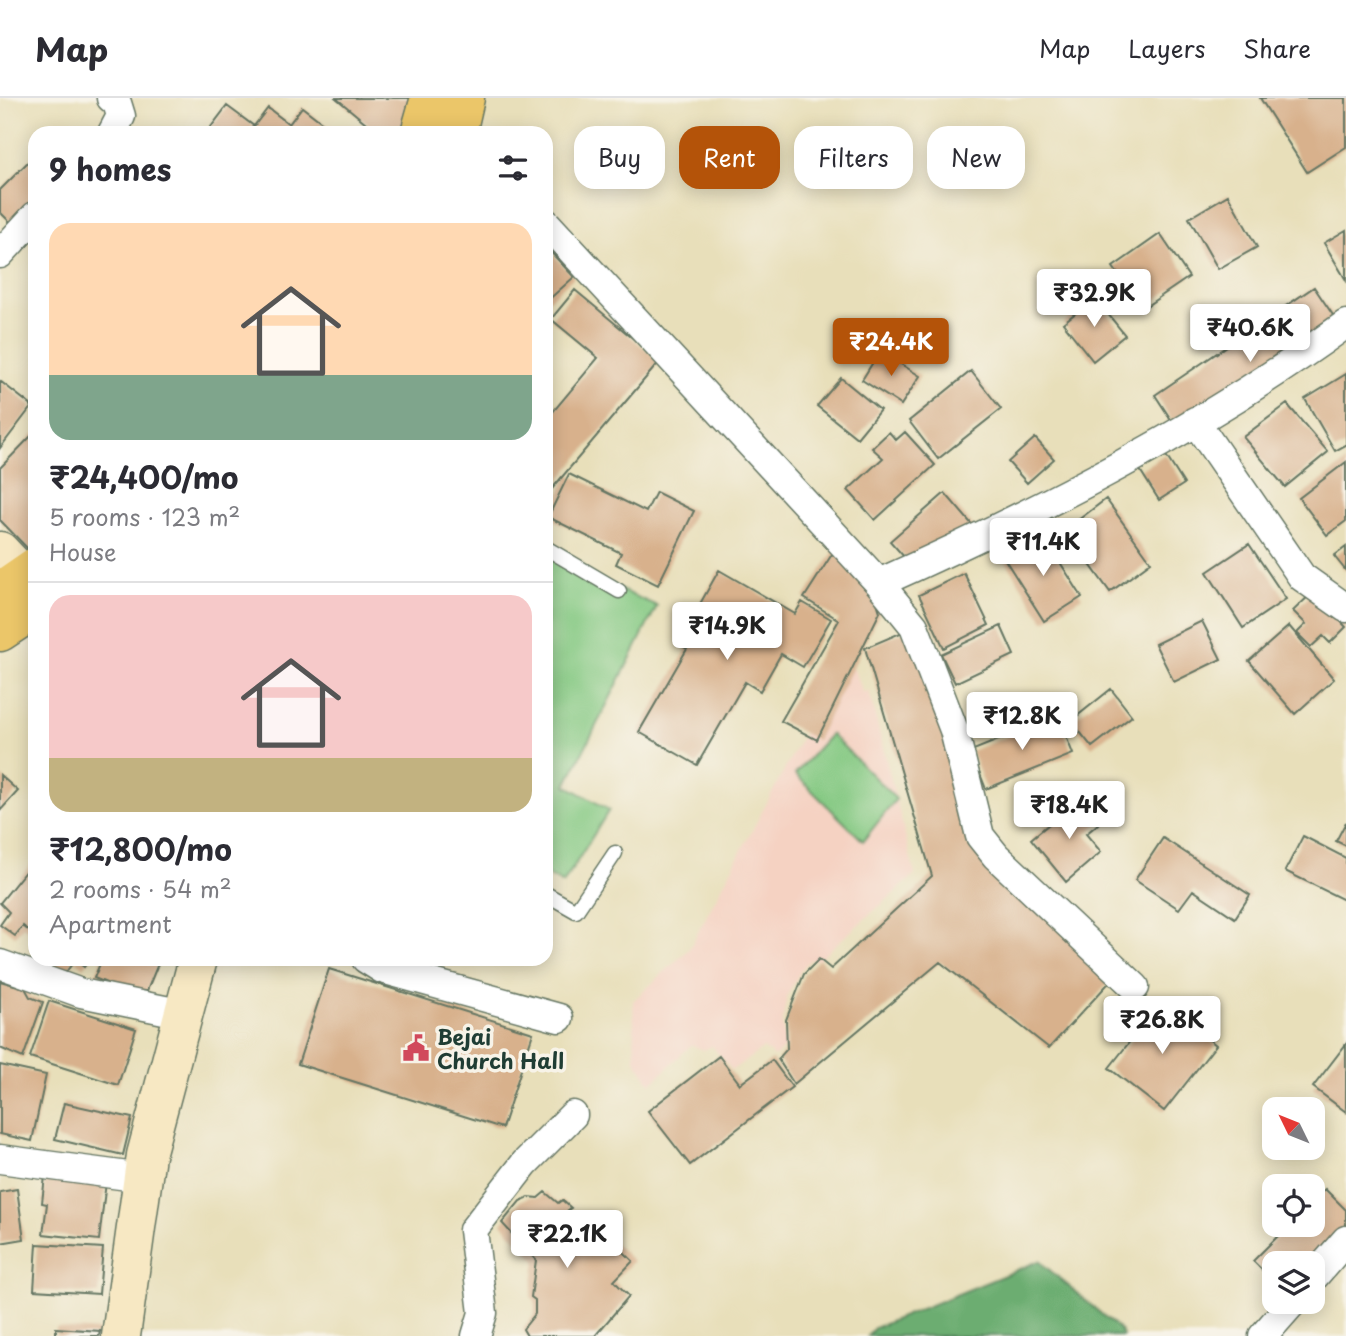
<!DOCTYPE html>
<meta charset="utf-8">
<style>
body{margin:0;font-family:"Playpen Sans",sans-serif;background:#f7f7f7;color:#2b2b33;height:100vh;display:flex;flex-direction:column;font-size:26px;white-space:nowrap}
*{box-sizing:border-box;margin:0}
p{font-size:23px;color:#7c7c81}
.icon{flex:none;width:38px;height:38px;fill:none;stroke:currentColor;stroke-width:2;stroke-linecap:round;stroke-linejoin:round}
.map{position:relative;flex:1;overflow:hidden}
.sheet{position:absolute;left:28px;top:28px;width:525px;height:840px;display:flex;flex-direction:column;background:#fff;border-radius:21px;box-shadow:0 4px 18px #0003}
.sheet>*{flex:none}
.top-card{position:absolute;left:574px;top:28px;width:665px;height:63px;display:flex;gap:14px}
.needle{width:46px;rotate:313deg}
.controls{position:absolute;left:1262px;top:999px;display:grid;gap:14px}
.controls a{display:grid;place-items:center;width:63px;height:63px;border-radius:14px;background:#fff;box-shadow:0 4px 18px #0003;font-size:35px}
.price{position:absolute;translate:-50% -60px;padding:0 16px;border-radius:7px;background:#fff;color:#222;font-size:23px;line-height:46px;filter:drop-shadow(0 2px 4px #0008)}
.price::after{content:'';position:absolute;left:50%;top:42px;width:21px;height:16px;margin-left:-10px;background:inherit;clip-path:polygon(0 0,100% 0,50% 100%)}
.price.on{background:#b45309;color:#fff}
ul{padding:0;list-style:none}
li{display:grid;align-content:center;gap:14px;height:371px;padding:0 21px}
li+li{border-top:2px solid #e1e1e2}
li span{display:grid;place-items:center;height:217px;border-radius:21px;color:#555}
li>.icon{margin-inline-start:auto}
span .icon{width:126px;height:126px;fill:#fffc;stroke-width:1}
li b{font-size:30px}
h2{display:flex;justify-content:space-between;align-items:center;height:84px;padding:0 21px;font-size:30px}
.tag{padding:0 24px;border-radius:21px;background:#fff;box-shadow:0 4px 18px #0003;font-size:24px;line-height:63px}
.tag.on{background:#b45309;color:#fff}
header{display:flex;align-items:center;gap:42px;box-sizing:border-box;height:98px;padding:0 35px;background:#fff;border-bottom:2px solid #e1e1e2}
header strong{font-size:33px}
nav{display:flex;gap:38px;margin-inline-start:auto;font-size:24px}
.map>svg:first-child{display:block}
.built{fill:#f5d2c2}
.green{fill:#85c983;stroke:#52835c;stroke-width:2}
.forest{fill:#6cad71;stroke:#467552;stroke-width:2}
.building{fill:#d8b18c}
.lines{fill:none;stroke-linecap:round;stroke-linejoin:round}
.lane-casing{stroke:#657663;stroke-width:17}
.street-casing{stroke:#657663;stroke-width:31}
.secondary-casing{stroke:#657663;stroke-width:41}
.primary-casing{stroke:#657663;stroke-width:41}
.lane{stroke:#fff;stroke-width:14}
.street{stroke:#fff;stroke-width:28}
.secondary{stroke:#f7e8c3;stroke-width:38}
.primary{stroke:#ebc669;stroke-width:38}
.labels{text-anchor:middle;dominant-baseline:central;stroke-width:7;stroke-linejoin:round;paint-order:stroke}
.poi-label{font-size:21px;font-weight:bold;fill:#1f3d34;stroke:#f7f3e8;text-anchor:start}
</style>
<header>
<strong>Map</strong>
<nav><a>Map</a><a>Layers</a><a>Share</a></nav>
</header>
<div class="map">
<svg width="1346" height="1238" viewBox="0 0 1346 1238">
<rect width="100%" height="100%" fill="#f7f3e8"/>
<filter id="ink" filterUnits="userSpaceOnUse"><feTurbulence type="fractalNoise" baseFrequency=".0143" numOctaves="2"/><feDisplacementMap in="SourceGraphic" scale="14" xChannelSelector="R" yChannelSelector="G"/><feConvolveMatrix kernelMatrix="1 2 1 2 8 2 1 2 1" color-interpolation-filters="sRGB"/></filter>
<filter id="wash" filterUnits="userSpaceOnUse"><feTurbulence type="fractalNoise" baseFrequency=".00686" numOctaves="4" result="noise"/><feDisplacementMap in="SourceGraphic" scale="28" xChannelSelector="R" yChannelSelector="G"/><feGaussianBlur stdDeviation="1.57" result="paint"/><feColorMatrix in="noise" values="0 0 0 0 0 0 0 0 0 0 0 0 0 0 0 0 0 1.4 0 .05"/><feComposite in="paint" operator="in"/></filter>
<g filter="url(#wash)">
<rect width="100%" height="100%" fill="#e8dfba"/>
<path class="built" d="M847,554L863,594L869,593L915,777L818,862H810L801,872L787,898L782,926L786,949L774,959L764,950L732,972L712,948L704,952L691,947L651,986L635,962L633,903L689,851Z"/>
<path class="green" d="M546,459L657,508L566,687L609,712L563,786L546,776Z
M831,636L896,701L863,743L795,676Z"/>
<path class="forest" d="M1039,1163L1120,1232L1123,1238H868L874,1230Z"/>
<g id="blocks">
<path class="building" d="M336,0H424L397,35H378Z
M1260,0H1346V49L1307,74Z
M227,8L254,28L268,10L289,26L302,9L332,32L329,35H211L208,33Z
M30,62L35,67V112L16,130L0,114V92Z
M1228,97L1257,149L1218,171L1189,120Z
M1346,132V182L1324,145Z
M1160,136L1189,179L1142,211L1113,169Z
M546,149L574,179L546,204Z
M1314,189L1345,235L1185,343L1155,297Z
M575,192L660,263L546,398V322L598,260L551,221Z
M1095,200L1125,237L1093,263L1063,225Z
M880,253L920,278L901,307L862,282Z
M971,273L1001,311L938,361L909,323Z
M1346,276V347L1335,353L1305,301Z
M841,280L880,312L857,340L817,308Z
M0,283L32,308L0,350Z
M1287,306L1328,354L1285,389L1243,339Z
M35,334V450L31,454L0,422V370Z
M889,334L896,342L905,334L935,367L875,422L848,392L883,360L872,350Z
M1035,340L1054,361L1027,385L1008,364Z
M1165,356L1184,386L1159,402L1140,372Z
M1346,364V423L1327,437L1299,400Z
M569,376L646,414L656,394L694,413L658,487L616,466L621,455L548,419Z
M945,395L975,430L921,478L890,443Z
M1106,401L1151,464L1110,494L1065,432Z
M1042,436L1082,499L1044,523L1004,460Z
M1249,446L1286,501L1243,530L1207,474Z
M1346,449V473L1334,458Z
M836,450L871,485L880,514L817,642L781,623L839,522L804,500Z
M719,472L795,516L802,504L831,521L803,569L781,556L760,593L745,584L697,667L639,634L687,551L678,545Z
M964,475L989,527L944,550L919,497Z
M1313,494L1346,529L1330,545L1323,538L1311,549L1297,535L1306,526L1293,513Z
M1202,523L1221,561L1174,584L1155,546Z
M1001,528L1014,557L955,585L941,556Z
M1289,528L1334,581L1295,616L1249,563Z
M912,530L979,745L1117,876L1049,950L940,864L794,986L778,961L787,951L786,922L804,876L819,861L831,871L932,778L865,550Z
M1111,591L1132,618L1092,649L1071,623Z
M1058,618L1073,656L986,691L971,653Z
M0,677L18,693L0,713Z
M1078,702L1098,726L1086,736L1101,754L1066,784L1031,741Z
M1346,724V748L1336,743Z
M1303,738L1346,760V803L1285,773Z
M1163,740L1250,797L1235,820L1193,792L1179,811L1135,782Z
M35,761V838L23,828L15,838L0,827L9,814L0,805Z
M48,861H90L84,869L75,862L63,878L45,864Z
M102,861H160L144,900L94,880Z
M329,871L533,935L502,1030L298,966Z
M0,883L25,890L30,899L43,904L23,960L0,950Z
M49,903L136,931L118,987L30,959Z
M1161,904L1216,947L1164,1013L1109,970Z
M1346,946V1014L1313,989Z
M719,958L740,986L772,962L792,989L690,1067L648,1013Z
M0,967L46,977L32,1043L0,1036Z
M64,1005L132,1020L123,1057L55,1041Z
M45,1078L106,1084L99,1142L43,1136L47,1106L42,1105Z
M17,1091L24,1141L0,1145V1094Z
M1325,1091L1346,1112V1134L1312,1166H1274V1184L1253,1163L1289,1127H1312V1103Z
M545,1094L558,1105L562,1102L571,1110L568,1112L608,1147L612,1143L633,1163L614,1183L629,1198L595,1238H527L523,1231L535,1216V1202L531,1199L536,1162L502,1125L520,1103L529,1099L538,1100Z
M37,1146L103,1150L99,1196L34,1192Z
M56,1230L100,1233L99,1238H56Z"/>
</g>
</g>
<g filter="url(#ink)">
<use href="#blocks" fill-opacity="0" stroke="#657663" stroke-width="2"/>
<g class="lines">
<defs>
<path id="lane" d="M546,450L619,493
M546,796L576,813L615,755"/>
<path id="street" d="M111,0L117,5L121,18L112,35
M546,125L879,485L914,528L954,632L980,738L996,758L1135,889
M0,156L35,118
M1195,323L1302,479L1346,510
M879,485C1040,413 1203,330 1346,226
M366,861L382,871L559,920
M0,866L81,895L184,916
M0,1061L143,1080
M1312,1181L1346,1142
M476,1238L483,1215L473,1132L525,1065L573,1017
M1263,1238L1293,1204"/>
<path id="secondary" d="M0,453L35,490
M121,1238L146,1057L198,861"/>
<path id="primary" d="M420,35L430,0
M457,35L465,0
M0,493L35,469
M0,534L35,511"/>
</defs>
<use href="#lane" class="lane-casing"/>
<use href="#street" class="street-casing"/>
<use href="#secondary" class="secondary-casing"/>
<use href="#primary" class="primary-casing"/>
<use href="#lane" class="lane"/>
<use href="#street" class="street"/>
<use href="#secondary" class="secondary"/>
<use href="#primary" class="primary"/>
</g>
</g>
<defs>
<symbol id="civic-bare" viewBox="-9 -9 18 18"><path d="M-.6-6.5H3V-4.5H.6V-3L4-1V1h2V6H-6V1h2V-1L-.6-3ZM-1.2 2.5V6h2.4V2.5Z" fill="#d1495b" stroke="#f7f3e8" stroke-width="2.5" paint-order="stroke"/></symbol>
</defs>
<g fill-rule="evenodd">
<use href="#civic-bare" x="397" y="931" width="38" height="38"/>
</g>
<g class="labels">
<g class="poi-label">
<text x="437" y="938">Bejai<tspan x="437" dy="24">Church Hall</tspan></text>
</g>
</g>
</svg>
<div class="controls">
<a><svg class="needle" viewBox="-14 -14 28 28"><path d="M0-13l5 13h-10z" fill="#e53935"/><path d="M0 13l5-13h-10z" fill="#7c7c81"/></svg></a>
<a><svg class="icon" aria-label="locate" viewBox="0 0 24 24"><circle cx="12" cy="12" r="6"/><path d="M12 2v4M12 18v4M2 12h4M18 12h4"/></svg></a>
<a><svg class="icon" aria-label="layers" viewBox="0 0 24 24"><path d="M12 4l9 5-9 5-9-5zM3 14l9 5 9-5"/></svg></a>
</div>
<b class="price" style="left:1094px;top:231px">₹32.9K</b>
<b class="price" style="left:1250px;top:266px">₹40.6K</b>
<b class="price on" style="left:891px;top:280px">₹24.4K</b>
<b class="price" style="left:1043px;top:480px">₹11.4K</b>
<b class="price" style="left:727px;top:564px">₹14.9K</b>
<b class="price" style="left:1022px;top:654px">₹12.8K</b>
<b class="price" style="left:1069px;top:743px">₹18.4K</b>
<b class="price" style="left:1162px;top:958px">₹26.8K</b>
<b class="price" style="left:567px;top:1172px">₹22.1K</b>
<div class="top-card">
<a class="tag">Buy</a>
<a class="tag on">Rent</a>
<a class="tag">Filters</a>
<a class="tag">New</a>
</div>
<section class="sheet">
<h2>9 homes<svg class="icon" aria-label="filters" viewBox="0 0 24 24"><path d="M4 7h16M4 17h16"/><circle cx="9" cy="7" r="2"/><circle cx="15" cy="17" r="2"/></svg></h2>
<ul>
<li><span style="background:linear-gradient(#ffd9b3 70%,#7fa58c 0)"><svg class="icon" aria-label="home" viewBox="0 0 24 24"><path d="M3 11l9-7 9 7M6 9v11h12V9"/></svg></span><div><b>₹24,400/mo</b><p>5 rooms · 123 m²</p><p>House</p></div></li>
<li><span style="background:linear-gradient(#f6c9c9 75%,#c2b280 0)"><svg class="icon" aria-label="home" viewBox="0 0 24 24"><path d="M3 11l9-7 9 7M6 9v11h12V9"/></svg></span><div><b>₹12,800/mo</b><p>2 rooms · 54 m²</p><p>Apartment</p></div></li>
</ul>
</section>
</div>
